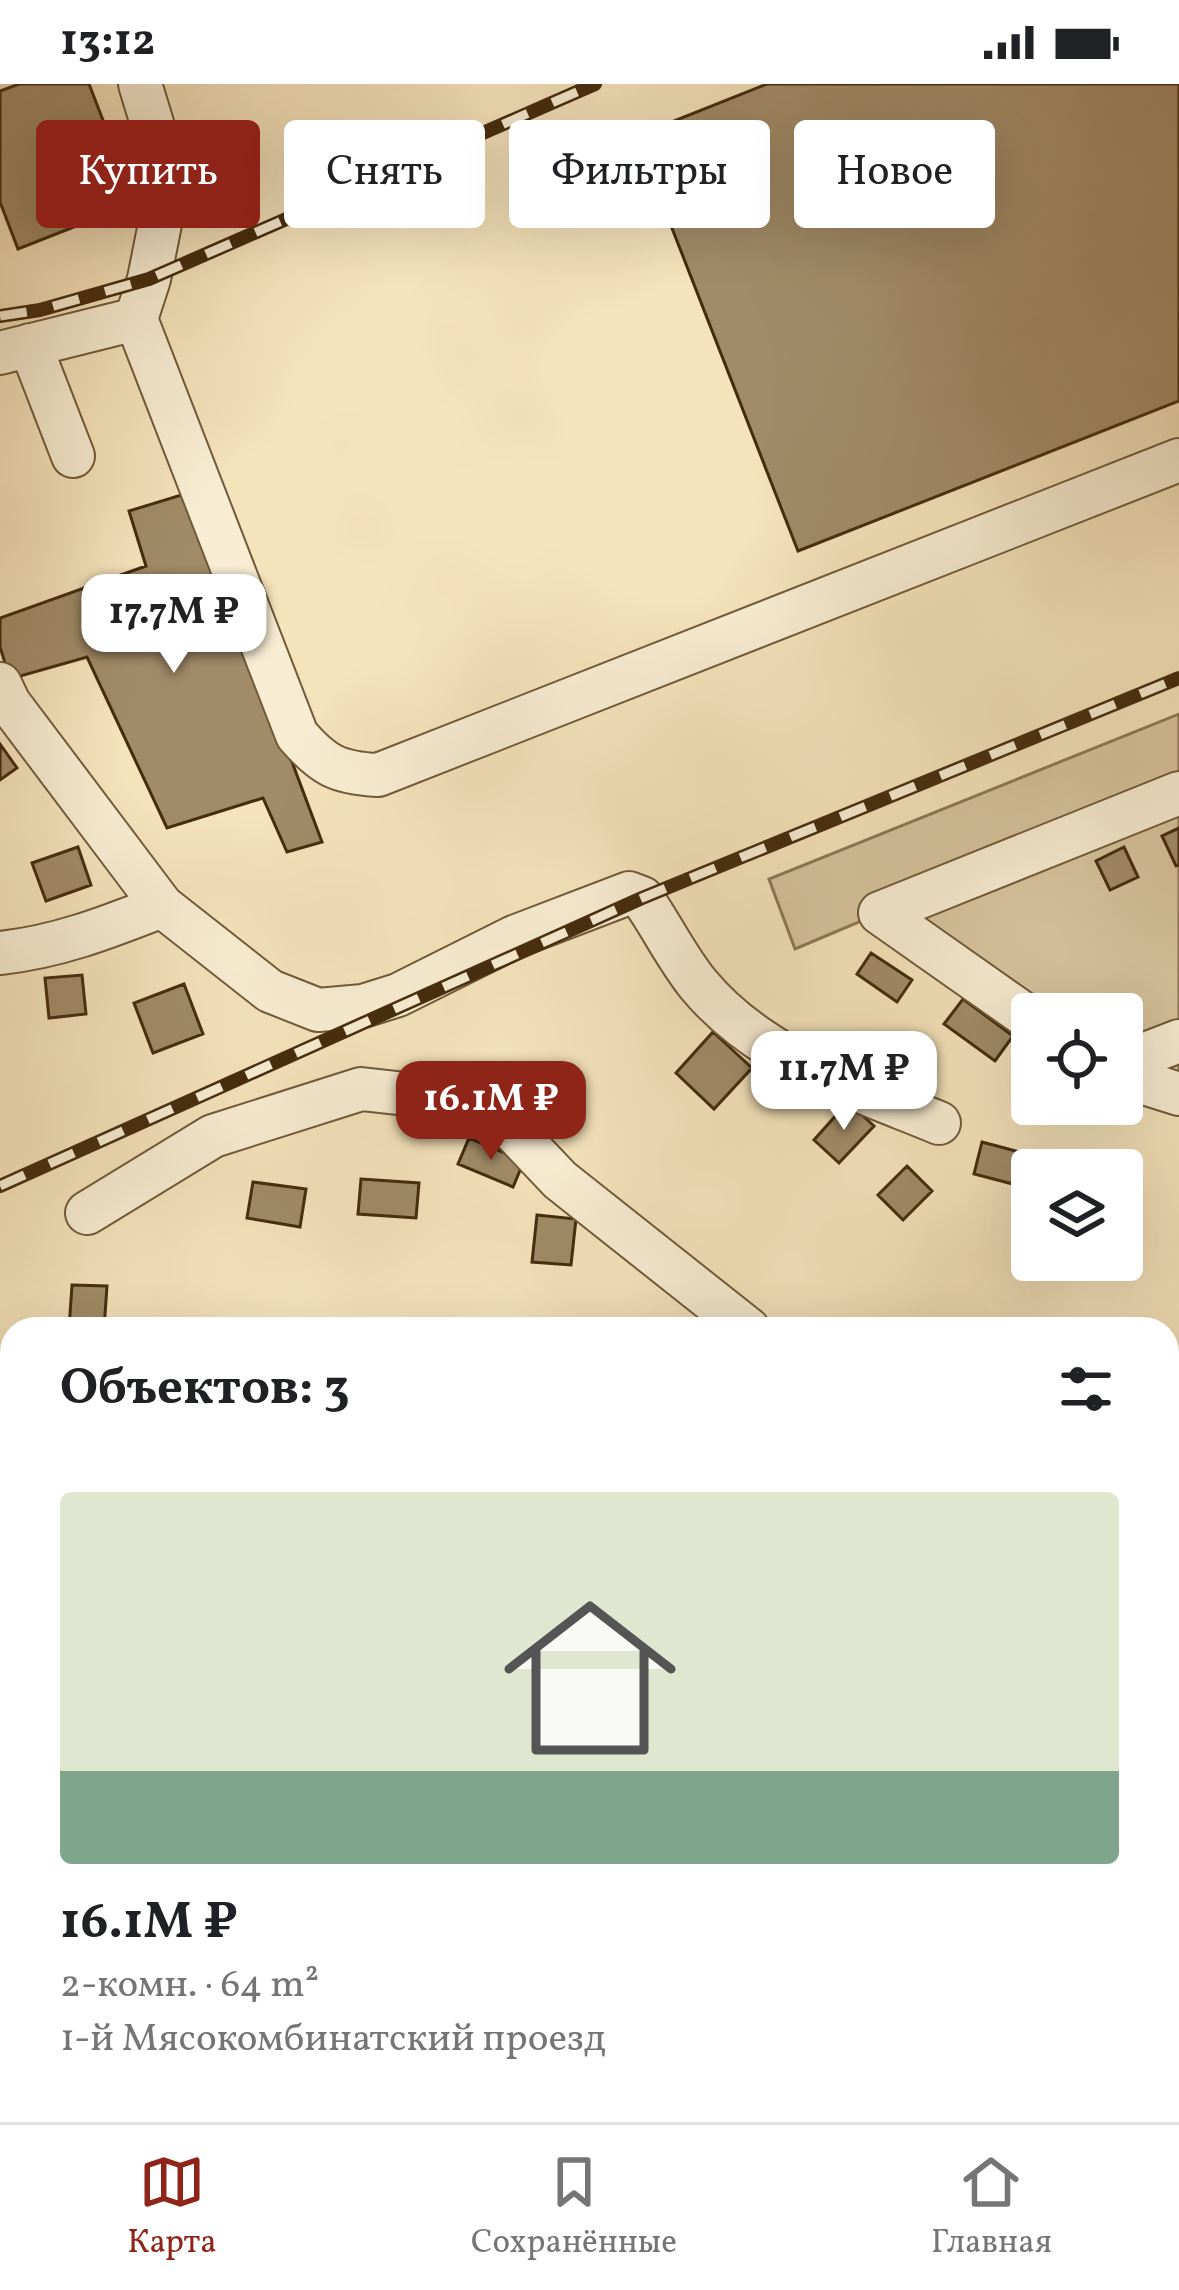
<!DOCTYPE html>
<html lang="ru">
<meta charset="utf-8">
<style>
body{margin:0;font-family:Vollkorn,serif;background:#f2f2f2;color:#202124;height:100vh;display:flex;flex-direction:column;font-size:45px;white-space:nowrap}
*{box-sizing:border-box;margin:0}
p{font-size:39px;color:#757577}
.icon{flex:none;width:66px;height:66px;fill:none;stroke:currentColor;stroke-width:2;stroke-linecap:round;stroke-linejoin:round}
.map{position:relative;flex:1;overflow:hidden}
.sheet{position:absolute;left:0px;top:1233px;width:1179px;height:807px;display:flex;flex-direction:column;background:#fff;border-radius:36px 36px 0 0;box-shadow:0 12px 48px #0002}
.sheet>*{flex:none}
.top-card{position:absolute;left:36px;top:36px;width:1107px;height:108px;display:flex;gap:24px}
.tools{position:absolute;left:1011px;top:909px;display:grid;gap:24px}
.tools a{display:grid;place-items:center;width:132px;height:132px;border-radius:12px;background:#fff;box-shadow:0 12px 48px #0002;font-size:60px}
.price{position:absolute;translate:-50% -102px;padding:0 27px;border-radius:24px;background:#fff;color:#222;font-size:39px;line-height:78px;filter:drop-shadow(0 3px 6px #0008)}
.price::after{content:'';position:absolute;left:50%;top:72px;width:36px;height:27px;margin-left:-18px;background:inherit;clip-path:polygon(0 0,100% 0,50% 100%)}
.price.selected{background:#8f2418;color:#fff}
ul{padding:0;list-style:none}
li{display:grid;align-content:center;gap:24px;height:636px;padding:0 60px}
li+li{border-top:3px solid #e0e0e0}
li span{display:grid;place-items:center;height:372px;border-radius:12px;color:#555}
li>.icon{margin-inline-start:auto}
span .icon{width:216px;height:216px;fill:#fffc;stroke-width:1}
li b{font-size:51px}
h2{display:flex;justify-content:space-between;align-items:center;height:144px;padding:0 60px;font-size:51px}
.chip{padding:0 42px;border-radius:12px;background:#fff;box-shadow:0 12px 48px #0002;font-size:42px;line-height:108px}
.chip.selected{background:#8f2418;color:#fff}
.status{display:flex;justify-content:space-between;align-items:center;height:84px;padding:0 60px;background:#fff;direction:ltr}
.status svg{height:33px;fill:currentColor}
.tab-bar{display:flex;justify-content:space-around;align-items:center;height:168px;border-top:3px solid #e0e0e0;background:#fff;font-size:33px;color:#757577}
.tab-bar a{display:grid;justify-items:center;gap:6px}
.tab-bar .selected{color:#8f2418}
.map>svg:first-child{display:block}
.green{fill:#d7c49e;stroke:#8e7856;stroke-width:3}
.building{fill:#a18b68;stroke:#452c0e;stroke-width:3}
.lines{fill:none;stroke-linecap:round;stroke-linejoin:round}
.minor-casing{stroke:#715a3a;stroke-width:46}
.path{stroke:#452c0e;stroke-width:6;stroke-dasharray:3 6;stroke-linecap:butt}
.minor{stroke:#f8edd3;stroke-width:42}
.rail-casing{stroke:#452c0e;stroke-width:14}
.rail{stroke:#f8edd3;stroke-width:9;stroke-dasharray:27;stroke-linecap:butt}
</style>
<div class="status"><b>13:12</b><svg viewBox="0 0 49 12"><path d="M0 12V9h3v3zM5 12V6h3v6zM10 12V3h3v9zM15 12V0h3v12zM26 1h20v11H26zM47 4h2v5h-2z"/></svg></div>
<div class="map">
<svg width="1179" height="2038" viewBox="0 0 1179 2038">
<rect width="100%" height="100%" fill="#f5e3bc"/>
<filter id="stains"><feTurbulence type="fractalNoise" baseFrequency=".00167" numOctaves="4"/><feColorMatrix values="0 0 0 0 .2 0 0 0 0 .09 0 0 0 0 .02 0 0 0 .5 -.17"/></filter>
<radialGradient id="worn" r=".72"><stop offset=".6" stop-color="#630" stop-opacity="0"/><stop offset="1" stop-color="#630" stop-opacity=".3"/></radialGradient>
<path class="green" d="M1179,630V1010L1122,992V930H1032L880,829L795,865L769,795Z"/>
<path class="building" d="M19,0H89L135,119L18,165L0,118V7Z
M767,0H1179V317L798,467L636,52Z
M191,408L322,758L287,768L263,714L167,744L87,573L10,595L0,563V534L146,482L129,427Z
M0,660L17,684L0,696Z
M1179,744V781L1176,782L1162,752Z
M78,763L91,801L46,817L32,779Z
M1124,763L1138,793L1110,806L1096,777Z
M871,869L912,896L897,918L857,890Z
M82,891L86,930L49,934L45,894Z
M184,900L203,950L153,969L134,919Z
M963,915L1013,952L995,977L944,940Z
M713,948L752,984L714,1025L676,989Z
M897,950L921,971L887,1009L863,988Z
M568,985L580,1028L532,1042L520,1000Z
M1031,989L1032,1020H1062L1059,1029L1021,1016Z
M848,1018L874,1042L839,1079L814,1056Z
M469,1054L524,1077L513,1103L458,1080Z
M982,1058L1042,1074L1039,1086H1032V1105L974,1090Z
M907,1082L932,1107L903,1136L878,1111Z
M361,1095L419,1099L416,1134L358,1130Z
M253,1098L306,1105L300,1143L247,1134Z
M537,1131L576,1135L571,1181L532,1178Z
M72,1201L107,1202L104,1245H69Z
M12,1349V1394H0V1350Z
M1179,1375V1406L1167,1409V1377Z
M0,1505H12V1543L0,1542Z
M12,1733V1789L0,1790V1734Z
M7,1908L12,1909V1956L0,1952V1930Z"/>
<g class="lines">
<defs>
<path id="minor" d="M140,0L169,95L149,195L136,235L297,651C323,681 337,689 378,691L1179,376
M30,261L73,372
M0,269L136,235
M0,600L9,619L162,822L270,907L318,926L363,922L398,911L514,853L629,809L642,814C661,841 677,874 698,900C759,974 854,1004 939,1039
M880,829L1179,709
M880,829L1032,936
M0,869C58,863 108,843 162,822
M1122,979L1179,957
M1122,992L1179,1010
M87,1129L213,1052L361,1005L487,1019L560,1096L748,1245
M0,1416H12
M1167,1696H1179
M0,1713L12,1711"/>
</defs>
<use href="#minor" class="minor-casing"/>
<path class="path" d="M0,2001L12,2006
M62,2028L85,2038
M224,2038L241,2028"/>
<use href="#minor" class="minor"/>
<defs>
<path id="rail" d="M0,232L40,226L149,195L595,0
M0,1102L642,814L1179,594"/>
</defs>
<use href="#rail" class="rail-casing"/>
<use href="#rail" class="rail"/>
</g>
<rect width="100%" height="100%" filter="url(#stains)"/>
<rect width="100%" height="100%" fill="url(#worn)"/>
</svg>
<div class="tools">
<a><svg class="icon" aria-label="locate" viewBox="0 0 24 24"><circle cx="12" cy="12" r="6"/><path d="M12 2v4M12 18v4M2 12h4M18 12h4"/></svg></a>
<a><svg class="icon" aria-label="layers" viewBox="0 0 24 24"><path d="M12 4l9 5-9 5-9-5zM3 14l9 5 9-5"/></svg></a>
</div>
<b class="price" style="left:174px;top:592px">17.7M ₽</b>
<b class="price" style="left:844px;top:1049px">11.7M ₽</b>
<b class="price selected" style="left:491px;top:1079px">16.1M ₽</b>
<div class="top-card">
<a class="chip selected">Купить</a>
<a class="chip">Снять</a>
<a class="chip">Фильтры</a>
<a class="chip">Новое</a>
</div>
<section class="sheet">
<h2>Объектов: 3<svg class="icon" aria-label="filters" viewBox="0 0 24 24"><path d="M4 7h16M4 17h16"/><circle cx="9" cy="7" r="2"/><circle cx="15" cy="17" r="2"/></svg></h2>
<ul>
<li><span style="background:linear-gradient(#dfe7d0 75%,#7fa58c 0)"><svg class="icon" aria-label="home" viewBox="0 0 24 24"><path d="M3 11l9-7 9 7M6 9v11h12V9"/></svg></span><div><b>16.1M ₽</b><p>2-комн. · 64 m²</p><p>1-й Мясокомбинатский проезд</p></div></li>
</ul>
</section>
</div>
<nav class="tab-bar">
<a class="selected"><svg class="icon" aria-label="map" viewBox="0 0 24 24"><path d="M3 6l6-2 6 2 6-2v14l-6 2-6-2-6 2zM9 4v14M15 6v14"/></svg>Карта</a>
<a><svg class="icon" aria-label="saved" viewBox="0 0 24 24"><path d="M7 4h10v16l-5-4-5 4z"/></svg>Сохранённые</a>
<a><svg class="icon" aria-label="home" viewBox="0 0 24 24"><path d="M3 11l9-7 9 7M6 9v11h12V9"/></svg>Главная</a>
</nav>
